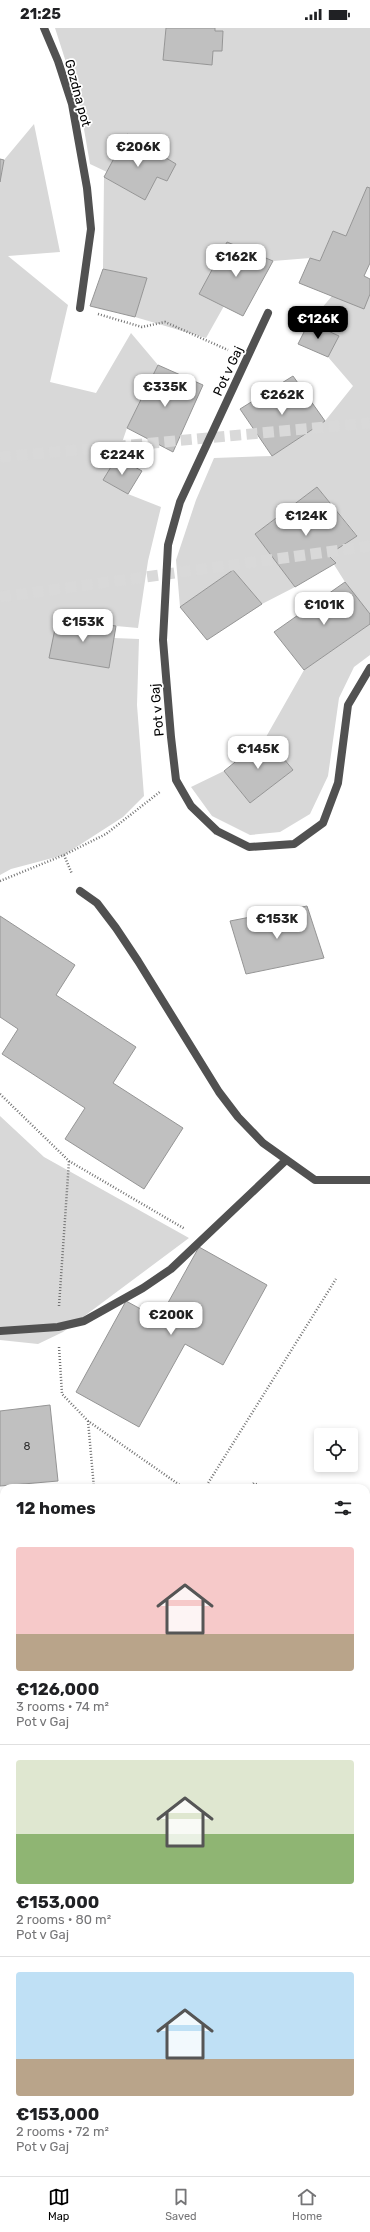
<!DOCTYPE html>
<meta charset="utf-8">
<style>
body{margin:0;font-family:Rubik,sans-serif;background:#f2f2f2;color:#202124;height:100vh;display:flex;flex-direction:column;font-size:15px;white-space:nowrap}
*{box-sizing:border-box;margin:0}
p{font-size:13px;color:#757577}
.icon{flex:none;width:22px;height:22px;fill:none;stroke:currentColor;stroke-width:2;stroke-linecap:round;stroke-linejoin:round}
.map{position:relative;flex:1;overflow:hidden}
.details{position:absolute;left:0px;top:1456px;width:370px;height:692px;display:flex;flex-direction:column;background:#fff;border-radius:12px 12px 0 0;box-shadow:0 2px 6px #0003}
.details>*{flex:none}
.fabs{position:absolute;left:314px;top:1400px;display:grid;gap:8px}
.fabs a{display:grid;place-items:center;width:44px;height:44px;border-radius:4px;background:#fff;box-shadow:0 2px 6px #0003;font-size:20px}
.price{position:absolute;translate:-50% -34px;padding:0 9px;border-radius:8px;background:#fff;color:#222;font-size:13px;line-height:26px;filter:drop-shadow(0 1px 2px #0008)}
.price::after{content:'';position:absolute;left:50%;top:24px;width:12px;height:9px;margin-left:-6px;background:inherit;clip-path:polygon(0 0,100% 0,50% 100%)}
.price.selected{background:#000;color:#fff}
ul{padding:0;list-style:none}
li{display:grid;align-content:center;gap:8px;height:212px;padding:0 16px}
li+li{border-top:1px solid #e0e0e0}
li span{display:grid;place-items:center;height:124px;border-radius:4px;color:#555}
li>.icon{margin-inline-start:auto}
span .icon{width:72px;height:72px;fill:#fffc;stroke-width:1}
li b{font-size:17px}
h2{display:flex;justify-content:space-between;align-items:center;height:48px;padding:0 16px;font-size:17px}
.status{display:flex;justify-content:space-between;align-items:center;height:28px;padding:0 20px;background:#fff;direction:ltr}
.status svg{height:11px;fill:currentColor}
.dock{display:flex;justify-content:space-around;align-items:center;height:56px;border-top:1px solid #e0e0e0;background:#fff;font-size:11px;color:#757577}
.dock a{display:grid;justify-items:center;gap:2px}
.dock .selected{color:#000}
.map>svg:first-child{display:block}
.green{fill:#d8d8d8}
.building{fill:#c0c0c0;stroke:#959595}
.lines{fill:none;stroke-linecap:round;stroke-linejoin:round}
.trunk-tunnel{stroke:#d9d9d9;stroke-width:11;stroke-dasharray:11 5.5;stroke-linecap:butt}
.path{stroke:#737373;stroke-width:2.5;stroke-dasharray:1 2;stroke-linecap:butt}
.minor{stroke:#515151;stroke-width:8}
.tertiary{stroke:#515151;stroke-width:8}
.labels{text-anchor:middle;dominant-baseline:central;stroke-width:3.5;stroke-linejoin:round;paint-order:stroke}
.number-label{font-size:11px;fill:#303030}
.street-label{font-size:13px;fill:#000;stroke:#fff}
</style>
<div class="status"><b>21:25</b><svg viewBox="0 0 49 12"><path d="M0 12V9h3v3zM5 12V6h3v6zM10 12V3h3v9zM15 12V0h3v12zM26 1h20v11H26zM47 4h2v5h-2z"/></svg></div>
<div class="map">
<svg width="370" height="2148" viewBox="0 0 370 2148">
<rect width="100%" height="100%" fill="#fff"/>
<path class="green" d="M55,0H166L163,32L212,37L213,23H222L223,3H215V0H370V160L367,159L346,208L333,204L320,233L310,230L273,233L227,215L200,266L224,278L206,310L135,289L147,250L103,241L104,149L145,172L157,149L167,153L176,136L127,106L107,144L90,136L80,78Z
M34,96L60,224L8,228L68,277L50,354L96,365L131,305L158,337L127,400L117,429L103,452L128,466L161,479L148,533L138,600L116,598L49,630L109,640L114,610L139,611L137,677L144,768L123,789L64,827L11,841L0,847V154L4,132Z
M370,266V586L345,554L328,527L357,507L317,459L255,506L295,559L262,576L233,542L180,579L176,532L196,472L214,430L272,428L325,393L353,358L328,329L339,308L310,294L332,268L364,281Z
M370,596V627L354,639L339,670L328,748L310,786L280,804L250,807L212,788L191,759L224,743L250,775L293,742L266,709L304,642Z
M0,1088L44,1129L189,1210L63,1304L38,1316L0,1312Z"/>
<path class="building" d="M166,0H215V3H223L222,23H213L212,37L163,32Z
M127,106L176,136L167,153L157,149L145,172L104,149Z
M0,131L4,132L0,154Z
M367,159L370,160V235L364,248L370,251V266L364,281L299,255L310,230L320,233L333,203L346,208Z
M227,214L273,233L243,288L199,266Z
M103,241L147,250L135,289L90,278Z
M309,294L339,308L328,329L298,316Z
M158,337L203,357L173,424L127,400Z
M293,348L325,393L272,428L240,381Z
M117,429L142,443L128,466L103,452Z
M317,459L357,508L328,527L336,535L295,559L255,506Z
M233,542L262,576L207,612L180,579Z
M345,554L370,586V596L304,642L274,604Z
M57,591L116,598L109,640L49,630Z
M266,709L293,742L250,775L224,743Z
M307,878L324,930L246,946L230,893Z
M0,888L75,937L56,967L136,1019L113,1055L183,1100L144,1161L65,1111L85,1080L2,1026L18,1001L0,989Z
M199,1219L267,1257L223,1337L185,1316L139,1399L76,1364L126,1273L159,1291Z
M50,1377L58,1453L0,1458V1383Z
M4,1762V1935L0,1936V1763Z
M0,2084H4V2144H65L66,2148H0Z
M366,2090H370V2148H361V2144H366Z"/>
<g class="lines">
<path class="trunk-tunnel" d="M0,429L370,395
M0,569L370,518"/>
<path class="path" d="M98,286L142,299L165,294L228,322
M64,827L72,846
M0,853L64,827L106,806L161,763
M0,1066L69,1133L185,1201
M59,1278L69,1133
M59,1319L62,1366L88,1393L184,1460
M88,1393L94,1460
M205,1460L336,1251
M249,1460L254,1455L263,1460
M0,1472H4
M0,1548H4
M0,1750H4"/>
<path class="minor" d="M44,0L58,33L72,76L87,160L91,201L80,280
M268,285L180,474L168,517L163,612L171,709L176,752L191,778L217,803L249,819L294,816L323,795L338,755L348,677L370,640
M80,863L97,875L116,900L138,933L219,1064L238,1089L263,1115L315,1152H370
M0,1303L58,1299L84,1293L143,1260L171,1241L285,1133"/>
<path class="tertiary" d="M366,1486L370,1479
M366,1534L370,1539
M0,1582L4,1581
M366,1632L370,1619
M288,2148L289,2144"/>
</g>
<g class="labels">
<g class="number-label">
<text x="27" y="1418">8</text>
</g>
<g class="street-label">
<text transform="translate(78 65) rotate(75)">Gozdna pot</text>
<text transform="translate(228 343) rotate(-65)">Pot v Gaj</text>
<text transform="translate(157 682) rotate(-95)">Pot v Gaj</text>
</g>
</g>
</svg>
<div class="fabs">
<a><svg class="icon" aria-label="locate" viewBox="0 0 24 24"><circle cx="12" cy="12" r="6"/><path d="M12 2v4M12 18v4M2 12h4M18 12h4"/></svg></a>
</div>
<b class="price" style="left:138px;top:140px">€206K</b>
<b class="price" style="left:236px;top:250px">€162K</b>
<b class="price selected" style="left:318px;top:312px">€126K</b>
<b class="price" style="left:165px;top:380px">€335K</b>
<b class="price" style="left:282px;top:388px">€262K</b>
<b class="price" style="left:122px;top:448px">€224K</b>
<b class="price" style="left:306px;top:509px">€124K</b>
<b class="price" style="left:324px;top:598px">€101K</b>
<b class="price" style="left:83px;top:615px">€153K</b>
<b class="price" style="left:258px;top:742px">€145K</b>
<b class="price" style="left:277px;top:912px">€153K</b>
<b class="price" style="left:171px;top:1308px">€200K</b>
<section class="details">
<h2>12 homes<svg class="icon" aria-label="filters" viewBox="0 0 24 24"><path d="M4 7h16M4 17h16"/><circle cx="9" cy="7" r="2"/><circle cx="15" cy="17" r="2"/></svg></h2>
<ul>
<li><span style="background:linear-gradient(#f6c9c9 70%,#b9a48a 0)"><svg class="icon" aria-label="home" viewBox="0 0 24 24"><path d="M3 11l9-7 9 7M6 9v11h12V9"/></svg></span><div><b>€126,000</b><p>3 rooms · 74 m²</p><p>Pot v Gaj</p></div></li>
<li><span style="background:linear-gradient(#dfe7d0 60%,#8fb573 0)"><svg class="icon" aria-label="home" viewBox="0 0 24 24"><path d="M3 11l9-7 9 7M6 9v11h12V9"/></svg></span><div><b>€153,000</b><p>2 rooms · 80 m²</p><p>Pot v Gaj</p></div></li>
<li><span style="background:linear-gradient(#bfe0f5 70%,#b9a48a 0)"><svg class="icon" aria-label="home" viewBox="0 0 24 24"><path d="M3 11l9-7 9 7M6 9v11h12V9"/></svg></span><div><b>€153,000</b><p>2 rooms · 72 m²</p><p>Pot v Gaj</p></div></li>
</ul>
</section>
</div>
<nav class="dock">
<a class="selected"><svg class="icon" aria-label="map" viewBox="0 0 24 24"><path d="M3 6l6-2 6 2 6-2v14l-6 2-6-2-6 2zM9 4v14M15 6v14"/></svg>Map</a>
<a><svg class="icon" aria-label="saved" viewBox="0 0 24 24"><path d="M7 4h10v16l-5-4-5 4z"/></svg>Saved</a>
<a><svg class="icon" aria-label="home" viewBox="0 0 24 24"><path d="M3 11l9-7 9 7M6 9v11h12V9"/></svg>Home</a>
</nav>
